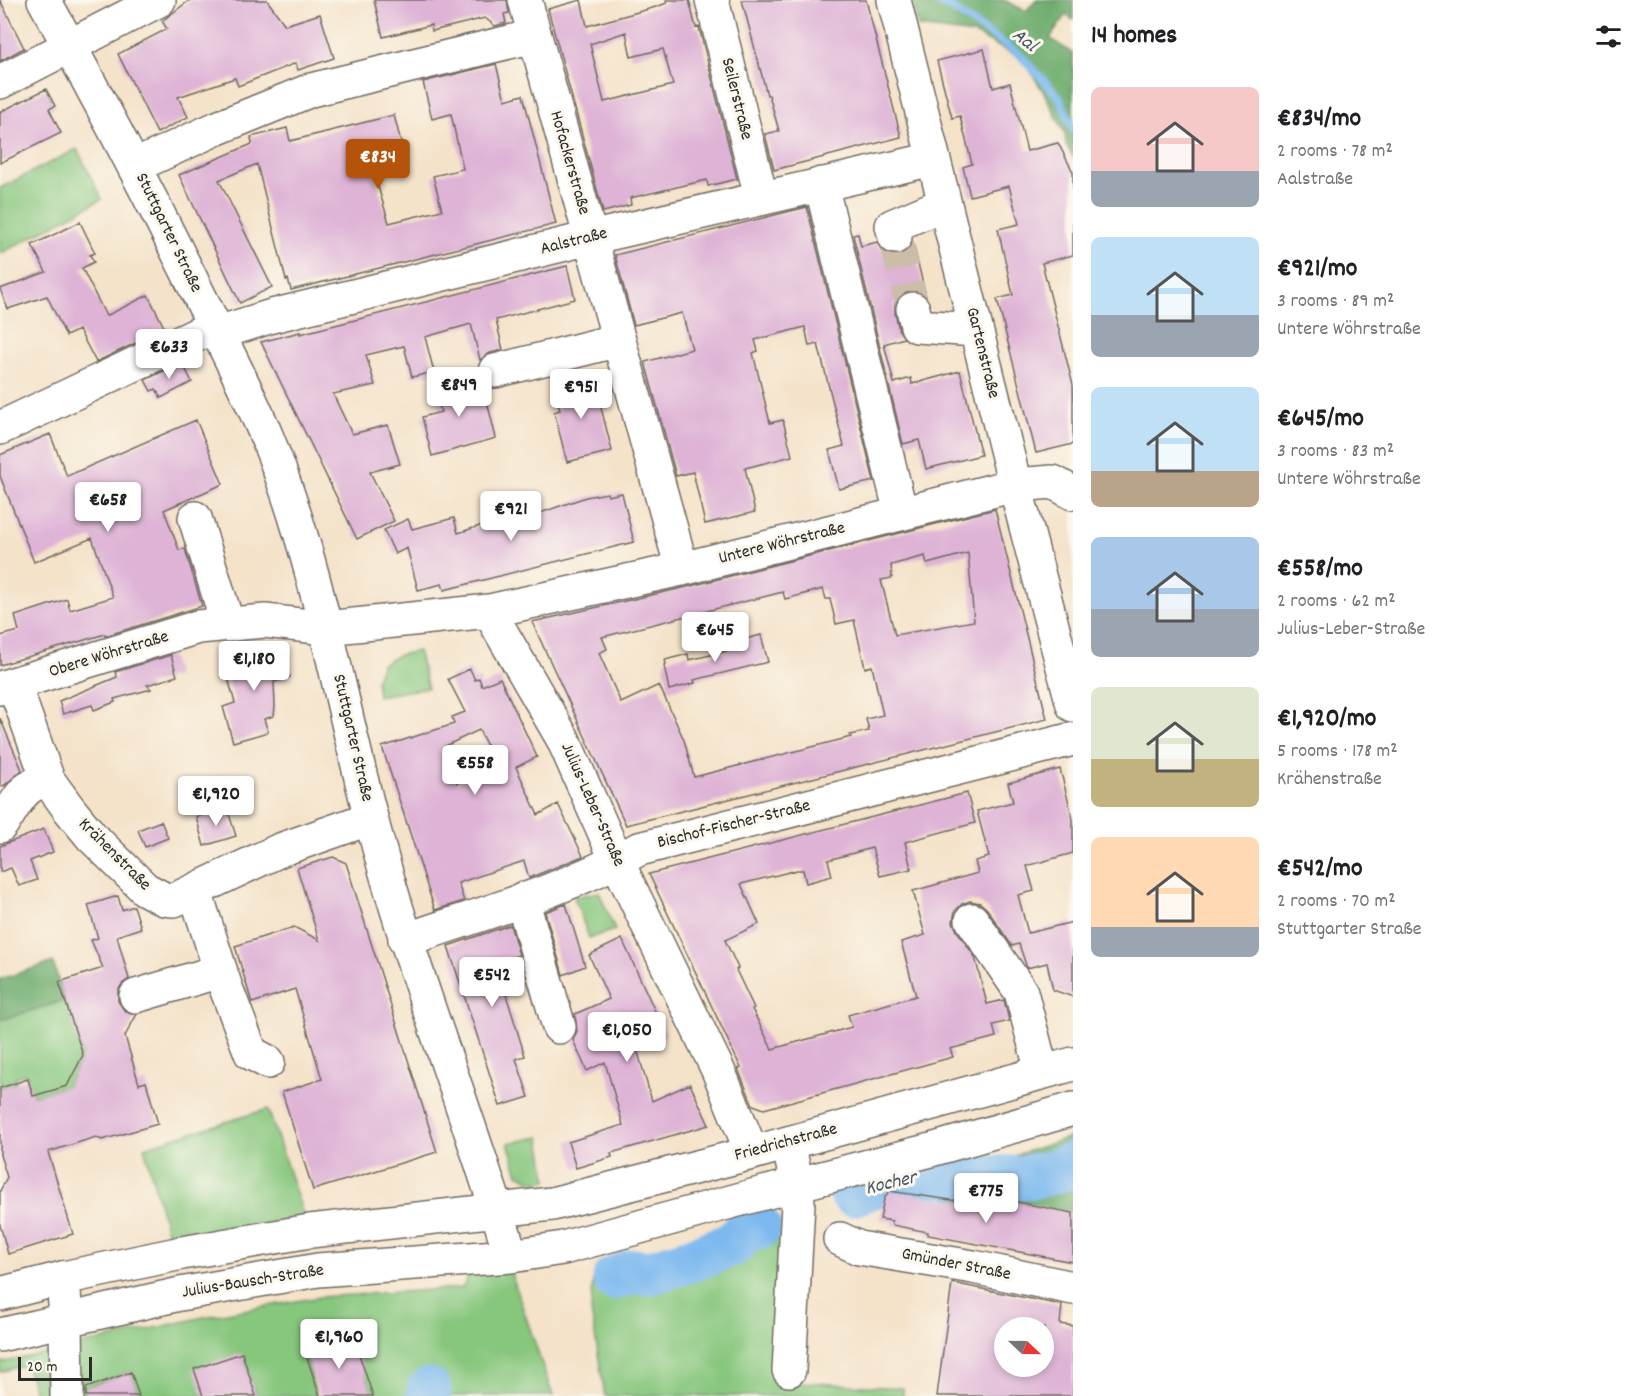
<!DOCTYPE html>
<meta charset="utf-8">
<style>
body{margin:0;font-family:Dekko,sans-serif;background:#f6f6f6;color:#202124;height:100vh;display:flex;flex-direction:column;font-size:22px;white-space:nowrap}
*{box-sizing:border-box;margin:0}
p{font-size:20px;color:#757577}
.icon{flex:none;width:33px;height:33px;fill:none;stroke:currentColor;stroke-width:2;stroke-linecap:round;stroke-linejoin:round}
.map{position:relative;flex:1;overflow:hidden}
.side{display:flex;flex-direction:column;background:#fff;width:570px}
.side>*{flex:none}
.needle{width:39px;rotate:112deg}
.buttons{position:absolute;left:994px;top:1317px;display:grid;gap:12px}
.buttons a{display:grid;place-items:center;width:60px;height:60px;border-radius:50%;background:#fff;box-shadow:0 3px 9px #0003;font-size:30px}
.scale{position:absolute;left:18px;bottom:15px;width:74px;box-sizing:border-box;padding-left:6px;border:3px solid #2b2b2b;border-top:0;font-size:16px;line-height:21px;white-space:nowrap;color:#2b2b2b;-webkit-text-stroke:4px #fbf7ec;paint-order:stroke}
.price{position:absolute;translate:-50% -51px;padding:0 14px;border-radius:6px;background:#fff;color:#222;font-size:20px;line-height:39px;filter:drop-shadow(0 2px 3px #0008)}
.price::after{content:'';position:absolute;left:50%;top:36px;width:18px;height:14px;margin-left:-9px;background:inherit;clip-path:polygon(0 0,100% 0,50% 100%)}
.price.on{background:#b45309;color:#fff}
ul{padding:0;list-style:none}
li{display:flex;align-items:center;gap:18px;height:150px;padding:0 18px}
li span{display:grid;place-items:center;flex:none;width:168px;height:120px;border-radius:9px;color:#555}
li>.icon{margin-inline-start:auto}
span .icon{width:72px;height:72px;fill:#fffc;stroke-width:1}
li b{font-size:26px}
h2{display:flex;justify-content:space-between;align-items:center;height:72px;padding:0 18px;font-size:26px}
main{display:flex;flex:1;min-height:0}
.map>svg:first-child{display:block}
.green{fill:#86c67d;stroke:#587854;stroke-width:1.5}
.forest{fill:#6cab6c;stroke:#4c6b4c;stroke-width:1.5}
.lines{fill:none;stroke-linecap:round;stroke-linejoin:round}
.stream{stroke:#7db9ef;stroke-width:8}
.river{stroke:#7db9ef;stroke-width:45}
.building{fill:#deb3d6;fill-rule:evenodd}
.minor-tunnel{stroke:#ccbda9;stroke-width:33;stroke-dasharray:33 16;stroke-linecap:butt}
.minor-casing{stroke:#716b62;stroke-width:36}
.major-casing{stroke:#716b62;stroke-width:36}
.minor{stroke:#fff;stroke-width:33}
.major{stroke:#fff;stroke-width:33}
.labels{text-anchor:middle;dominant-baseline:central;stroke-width:6;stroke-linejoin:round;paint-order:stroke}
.street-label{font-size:18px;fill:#2b2b2b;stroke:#fbf7ec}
.water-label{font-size:20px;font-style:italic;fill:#445666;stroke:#fbf7ec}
</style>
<main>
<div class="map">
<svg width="1073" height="1396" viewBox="0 0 1073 1396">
<rect width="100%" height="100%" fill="#fbf7ec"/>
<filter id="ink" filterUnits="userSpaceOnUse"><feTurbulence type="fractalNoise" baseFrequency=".0167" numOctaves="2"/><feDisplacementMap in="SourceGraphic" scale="12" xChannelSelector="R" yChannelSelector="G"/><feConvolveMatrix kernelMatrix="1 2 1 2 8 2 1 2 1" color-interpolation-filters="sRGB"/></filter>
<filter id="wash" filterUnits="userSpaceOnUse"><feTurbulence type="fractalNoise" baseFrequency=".008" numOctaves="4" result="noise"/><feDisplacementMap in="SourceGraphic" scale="24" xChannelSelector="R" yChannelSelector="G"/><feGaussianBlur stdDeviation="1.35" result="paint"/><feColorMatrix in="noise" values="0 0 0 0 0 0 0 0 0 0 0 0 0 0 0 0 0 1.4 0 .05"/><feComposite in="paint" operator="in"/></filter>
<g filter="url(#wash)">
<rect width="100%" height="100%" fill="#f4e2c9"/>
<path class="green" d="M77,149L102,199L0,254V188Z
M418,651L428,688L378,696L376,680L382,664L399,655Z
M599,892L615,930L589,938L574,897Z
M66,1000L83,1055L67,1086L33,1096L26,1074L15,1077L16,1083L0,1088V1020Z
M268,1109L304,1217L169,1240L144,1147Z
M540,1137L547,1180L536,1183L518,1174L508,1143Z
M766,1215L784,1248L799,1382L903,1388V1396H605L591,1311L593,1280L610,1265Z
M505,1256L553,1396H373L352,1336L305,1352L316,1396H257L241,1354L203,1396H139L131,1372L84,1388L86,1396H36L26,1365L0,1372V1363L204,1317L320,1297L462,1288L477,1262Z"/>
<path class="forest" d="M913,0H1004L1026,11L1036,0H1073V20L1066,15L1050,38L1073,54V157L1066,145L1065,134L1043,91L1023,59L974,34L918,27Z
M53,962L64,1000L0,1020V979Z
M1073,1136V1220L1032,1219L1034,1205L1000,1198L993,1206L942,1197L943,1193L932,1192L919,1172L972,1170Z"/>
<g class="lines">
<path class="stream" d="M933,0L948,6L1019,54L1059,97L1073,129"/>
<path class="river" d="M852,1194C870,1188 890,1178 909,1176C962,1171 1023,1190 1073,1164
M615,1278L634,1271L648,1273L691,1260L733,1244L744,1232L759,1227
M428,1396L429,1390"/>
</g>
<g id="blocks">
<path class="building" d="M0,0L24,48L0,61Z
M190,0H267L285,25L320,14L334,58L298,70L296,63L238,86L235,78L178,97L188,117L157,133L118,54L167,29L162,21Z
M374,0H507L509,13L504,14L506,23L495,26L485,18L432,31L431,25L383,37Z
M581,0L587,26L656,7L667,3L666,0H689L696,28L699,27L737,179L708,186L707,180L630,198L631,205L603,212L548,9ZM626,32L631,57L663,49L673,85L604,102L590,44Z
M742,0H866L901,137L774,170L765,134L779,131L769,95H767Z
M984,49L993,88L1010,83L1027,151L1058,143L1073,172V255L1042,263L1073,385V444L1036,453L997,299L1013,295L998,229L1019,224L1009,186L970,196L963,167L972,164L960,116L952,118L937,61Z
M496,64L505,100L523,95L556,224L291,290L288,279L286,280L257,164L219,180L272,287L240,303L179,175L252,144L251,137L287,128L290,141L394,115L406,162L373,170L389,223L442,210L433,176L463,169L451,114L432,119L423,82Z
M46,89L55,106L49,109L61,133L0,163V112Z
M807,207L874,481L839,489L829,450L844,446L818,344L809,346L805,327L755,340L758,351L753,353L770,423L783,420L792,456L745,468L755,512L705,524L693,472L676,476L645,362L692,349L682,313L634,325L615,255Z
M80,222L95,253L90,255L94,262L82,268L106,316L148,295L165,329L96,362L79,330L66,336L47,296L8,309L0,289L46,272L32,245Z
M858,234L861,246L877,242L882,251L891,255H900L908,251L913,243L926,296L919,291H909L901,295L895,303V313L899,330L904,338L884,344L894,383L911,378L912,384L960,371L981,455L926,469L919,440L903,444L853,235Z
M567,266L575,299L496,320L503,350L490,353L480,360L471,324L425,337L434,372L412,377L404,346L366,355L375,385L333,394L352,434L388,425L400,464L370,472L394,521L357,539L261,342L300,332V334Z
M182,362L192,382L161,398L156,389L151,391L145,380Z
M593,376L612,451L567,462L554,412L560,410L553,386Z
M477,377L483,385L496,438L432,456L422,417L441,412L435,388Z
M196,420L223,484L164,510L179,550L185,549L202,606L105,636V634L0,665V636L19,631L15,616L67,599L70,610L113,597L92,538L34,562L0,476V455L50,434L67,476Z
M607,493L608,496L622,493L634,542L444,590L442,584L418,590L407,548L395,554L384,530L408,519L412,529L454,518L458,533L489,523V525L519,515L520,520L586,497Z
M995,509L1047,719L626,825L532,622L687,587ZM968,553L974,621L895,635L881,580L892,578L891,565L925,556L927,564ZM823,589L826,599H830L836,624L854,620L865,668L872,666L883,715L866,719L869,731L850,735L851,737L694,777L684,740L659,685L621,703L599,653L607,649L602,637L783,592L785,599Z
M761,635L768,662L694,680L695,683L669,690L664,665L666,664L665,660L688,654L689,660L728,651L726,644Z
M282,647L290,677L274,682L275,706L274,716L264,719L268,732L233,742L223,707L235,703L224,664Z
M171,655L177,676L147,685L151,689L114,699L115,702L94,710L92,705L63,714L59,701L117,677L115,672Z
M470,669L475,680L479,678L482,686L500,678L537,757L516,767L538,815L558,804L583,856L529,878L524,861L458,883L464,901L435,910L382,747L454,724L452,717L465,712L448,679ZM479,730L496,764L457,783L445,746Z
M0,718L22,770L5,785L0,787Z
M1060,769L1073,819V853L1027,866L1034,891L1018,895L1028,933L1073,922V997L1053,990L1047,963L1027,968L1019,944L1012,946L987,909L980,903L970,901L962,904L955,911L953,922L957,931L975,957L987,1004L1004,1000L1009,1021L993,1025L996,1037L950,1049L953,1057L764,1109L753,1105L738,1069L741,1068L649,874L967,793L975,823L905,842L911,869L880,876L872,848L828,860L832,876L806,883L803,870H797L741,884L759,924L725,940L738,968L736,970L754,1008L752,1009L772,1049L852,1027L848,1015L916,996L901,942L925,935L913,891L978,873L975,861L989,857L977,811L1013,802L1008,783Z
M226,808H227L236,836L204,846L196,817Z
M161,821L168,838L145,847L138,830Z
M44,829L53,852L30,861L37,880L19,886L11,868L0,872V846Z
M333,857L346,863L437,1152L313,1190L282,1092L322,1079L295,989L252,1003L235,946L294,927L319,940L297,868Z
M118,896L122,910L134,906L141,928L117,936L129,979L122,984L118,991V1001L124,1010L131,1014H137L125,1036L139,1084L146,1082L158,1124L102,1140L96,1137L48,1152L73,1234L8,1254L0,1225V1191L7,1177L0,1155V1088L28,1079L33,1096L67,1086L83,1055L59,982L103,968L91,940L98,938L88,905Z
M566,904L585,966L563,975L545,912Z
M510,925L519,955L496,962L525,1056L516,1059L529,1097L500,1106L448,946Z
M622,939L666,1035L637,1049L652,1101L690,1084L709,1125L611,1153L612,1157L576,1168L568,1142L623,1125L605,1062L587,1071L573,1040L577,1031L575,1014L609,999L589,955Z
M889,1191L999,1207L1001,1199L1073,1213V1262L928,1235V1232L892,1225V1221L880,1219L884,1199Z
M952,1283L1062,1305L1060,1324L1073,1326V1396H937ZM1005,1328H1044V1366H1005Z
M353,1336L373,1396H320L305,1352Z
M242,1353L256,1396H203L194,1369Z
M131,1372L139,1396H86V1388Z"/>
</g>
</g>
<g filter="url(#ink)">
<use href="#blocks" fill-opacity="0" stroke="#716b62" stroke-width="1.5"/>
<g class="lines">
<path class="minor-tunnel" d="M895,237L913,309"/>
<defs>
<path id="minor" d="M525,0L682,569
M712,0L761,197
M894,0L1015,485L1073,705
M0,82L159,0
M135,166L215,129L311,90L534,36
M821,184L901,514
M895,237L892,226L944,204
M913,309L917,326L976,330
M218,333L272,316L590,238L933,159
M495,371L619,340
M0,428L215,326
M195,518L228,625
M489,611L563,739L617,861L718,1070L752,1153
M14,684L48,780L69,809L92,837L145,889L164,899L174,900L280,850L371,818
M0,688L198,627L265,621L326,628L489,611L682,569L1015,485L1053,482L1073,493
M0,826C17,806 19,785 48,780
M195,891L226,988L251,1053L268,1062
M522,899L559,1027
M972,920L1021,992L1042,1072
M405,940C484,913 566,890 639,849L1073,739
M136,996L220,971
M788,1143L797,1184L798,1204L789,1370
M840,1239L859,1248L973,1267L1073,1288
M63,1278L66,1318L67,1396"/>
<path id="major" d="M44,0C96,93 145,186 192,281C218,334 246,386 268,440C317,562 338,691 371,818C409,966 467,1109 511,1256
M0,1294L63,1278L182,1253L310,1231L552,1204L752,1153L1073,1064
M0,1335L180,1294L318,1270L511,1256L563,1248L756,1195L931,1150L1073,1109"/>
</defs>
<use href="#minor" class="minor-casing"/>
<use href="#major" class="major-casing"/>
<use href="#minor" class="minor"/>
<use href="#major" class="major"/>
</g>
</g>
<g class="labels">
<g class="street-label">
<text transform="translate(736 99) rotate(76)">Seilerstraße</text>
<text transform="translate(569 163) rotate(74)">Hofackerstraße</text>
<text transform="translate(168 233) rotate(64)">Stuttgarter Straße</text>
<text transform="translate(574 242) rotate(-14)">Aalstraße</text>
<text transform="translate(982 353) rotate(76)">Gartenstraße</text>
<text transform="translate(782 544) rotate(-14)">Untere Wöhrstraße</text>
<text transform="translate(109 655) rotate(-17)">Obere Wöhrstraße</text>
<text transform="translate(352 738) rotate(77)">Stuttgarter Straße</text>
<text transform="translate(592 805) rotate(66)">Julius-Leber-Straße</text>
<text transform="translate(734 825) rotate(-14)">Bischof-Fischer-Straße</text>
<text transform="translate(114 855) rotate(45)">Krähenstraße</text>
<text transform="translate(786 1143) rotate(-15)">Friedrichstraße</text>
<text transform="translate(956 1265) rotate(11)">Gmünder Straße</text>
<text transform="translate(253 1282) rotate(-9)">Julius-Bausch-Straße</text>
</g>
<g class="water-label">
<text transform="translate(1024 41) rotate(39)">Aal</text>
<text transform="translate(891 1184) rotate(-13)">Kocher</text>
</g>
</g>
</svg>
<div class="buttons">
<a><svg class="needle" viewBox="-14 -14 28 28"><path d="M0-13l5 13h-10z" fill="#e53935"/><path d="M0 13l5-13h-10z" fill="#757577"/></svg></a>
</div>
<div class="scale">20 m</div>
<b class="price on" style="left:378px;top:190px">€834</b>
<b class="price" style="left:169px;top:380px">€633</b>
<b class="price" style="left:459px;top:418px">€849</b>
<b class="price" style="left:581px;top:420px">€951</b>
<b class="price" style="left:108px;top:533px">€658</b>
<b class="price" style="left:511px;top:542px">€921</b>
<b class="price" style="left:715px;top:663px">€645</b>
<b class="price" style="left:254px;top:692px">€1,180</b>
<b class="price" style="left:475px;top:796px">€558</b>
<b class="price" style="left:216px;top:827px">€1,920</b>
<b class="price" style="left:492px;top:1008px">€542</b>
<b class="price" style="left:627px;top:1063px">€1,050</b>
<b class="price" style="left:986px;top:1224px">€775</b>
<b class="price" style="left:339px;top:1370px">€1,960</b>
</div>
<section class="side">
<h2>14 homes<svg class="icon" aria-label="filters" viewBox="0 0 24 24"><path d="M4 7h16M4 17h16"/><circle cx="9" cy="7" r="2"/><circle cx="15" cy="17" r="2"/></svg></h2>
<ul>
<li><span style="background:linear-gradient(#f6c9c9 70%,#9aa5b1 0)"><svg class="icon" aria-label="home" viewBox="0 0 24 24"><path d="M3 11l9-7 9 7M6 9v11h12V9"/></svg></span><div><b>€834/mo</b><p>2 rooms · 78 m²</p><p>Aalstraße</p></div></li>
<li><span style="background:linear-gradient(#bfe0f5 65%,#9aa5b1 0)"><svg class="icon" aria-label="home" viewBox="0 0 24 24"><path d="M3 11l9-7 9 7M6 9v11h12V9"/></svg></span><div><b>€921/mo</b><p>3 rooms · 89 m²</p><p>Untere Wöhrstraße</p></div></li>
<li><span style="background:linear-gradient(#bfe0f5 70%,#b9a48a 0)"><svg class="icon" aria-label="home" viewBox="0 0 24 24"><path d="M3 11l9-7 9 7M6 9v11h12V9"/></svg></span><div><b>€645/mo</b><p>3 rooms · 83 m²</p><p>Untere Wöhrstraße</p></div></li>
<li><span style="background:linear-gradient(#a9c7e8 60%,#9aa5b1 0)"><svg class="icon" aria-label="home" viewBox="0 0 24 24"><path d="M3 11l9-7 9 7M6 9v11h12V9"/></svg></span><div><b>€558/mo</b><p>2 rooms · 62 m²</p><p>Julius-Leber-Straße</p></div></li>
<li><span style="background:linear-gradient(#dfe7d0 60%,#c2b280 0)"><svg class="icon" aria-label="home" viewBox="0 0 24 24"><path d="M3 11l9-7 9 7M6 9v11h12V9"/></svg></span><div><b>€1,920/mo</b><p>5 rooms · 178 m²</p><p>Krähenstraße</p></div></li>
<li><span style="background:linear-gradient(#ffd9b3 75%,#9aa5b1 0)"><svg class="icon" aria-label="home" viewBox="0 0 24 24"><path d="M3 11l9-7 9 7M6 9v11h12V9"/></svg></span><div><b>€542/mo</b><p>2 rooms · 70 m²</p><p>Stuttgarter Straße</p></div></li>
</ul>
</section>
</main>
